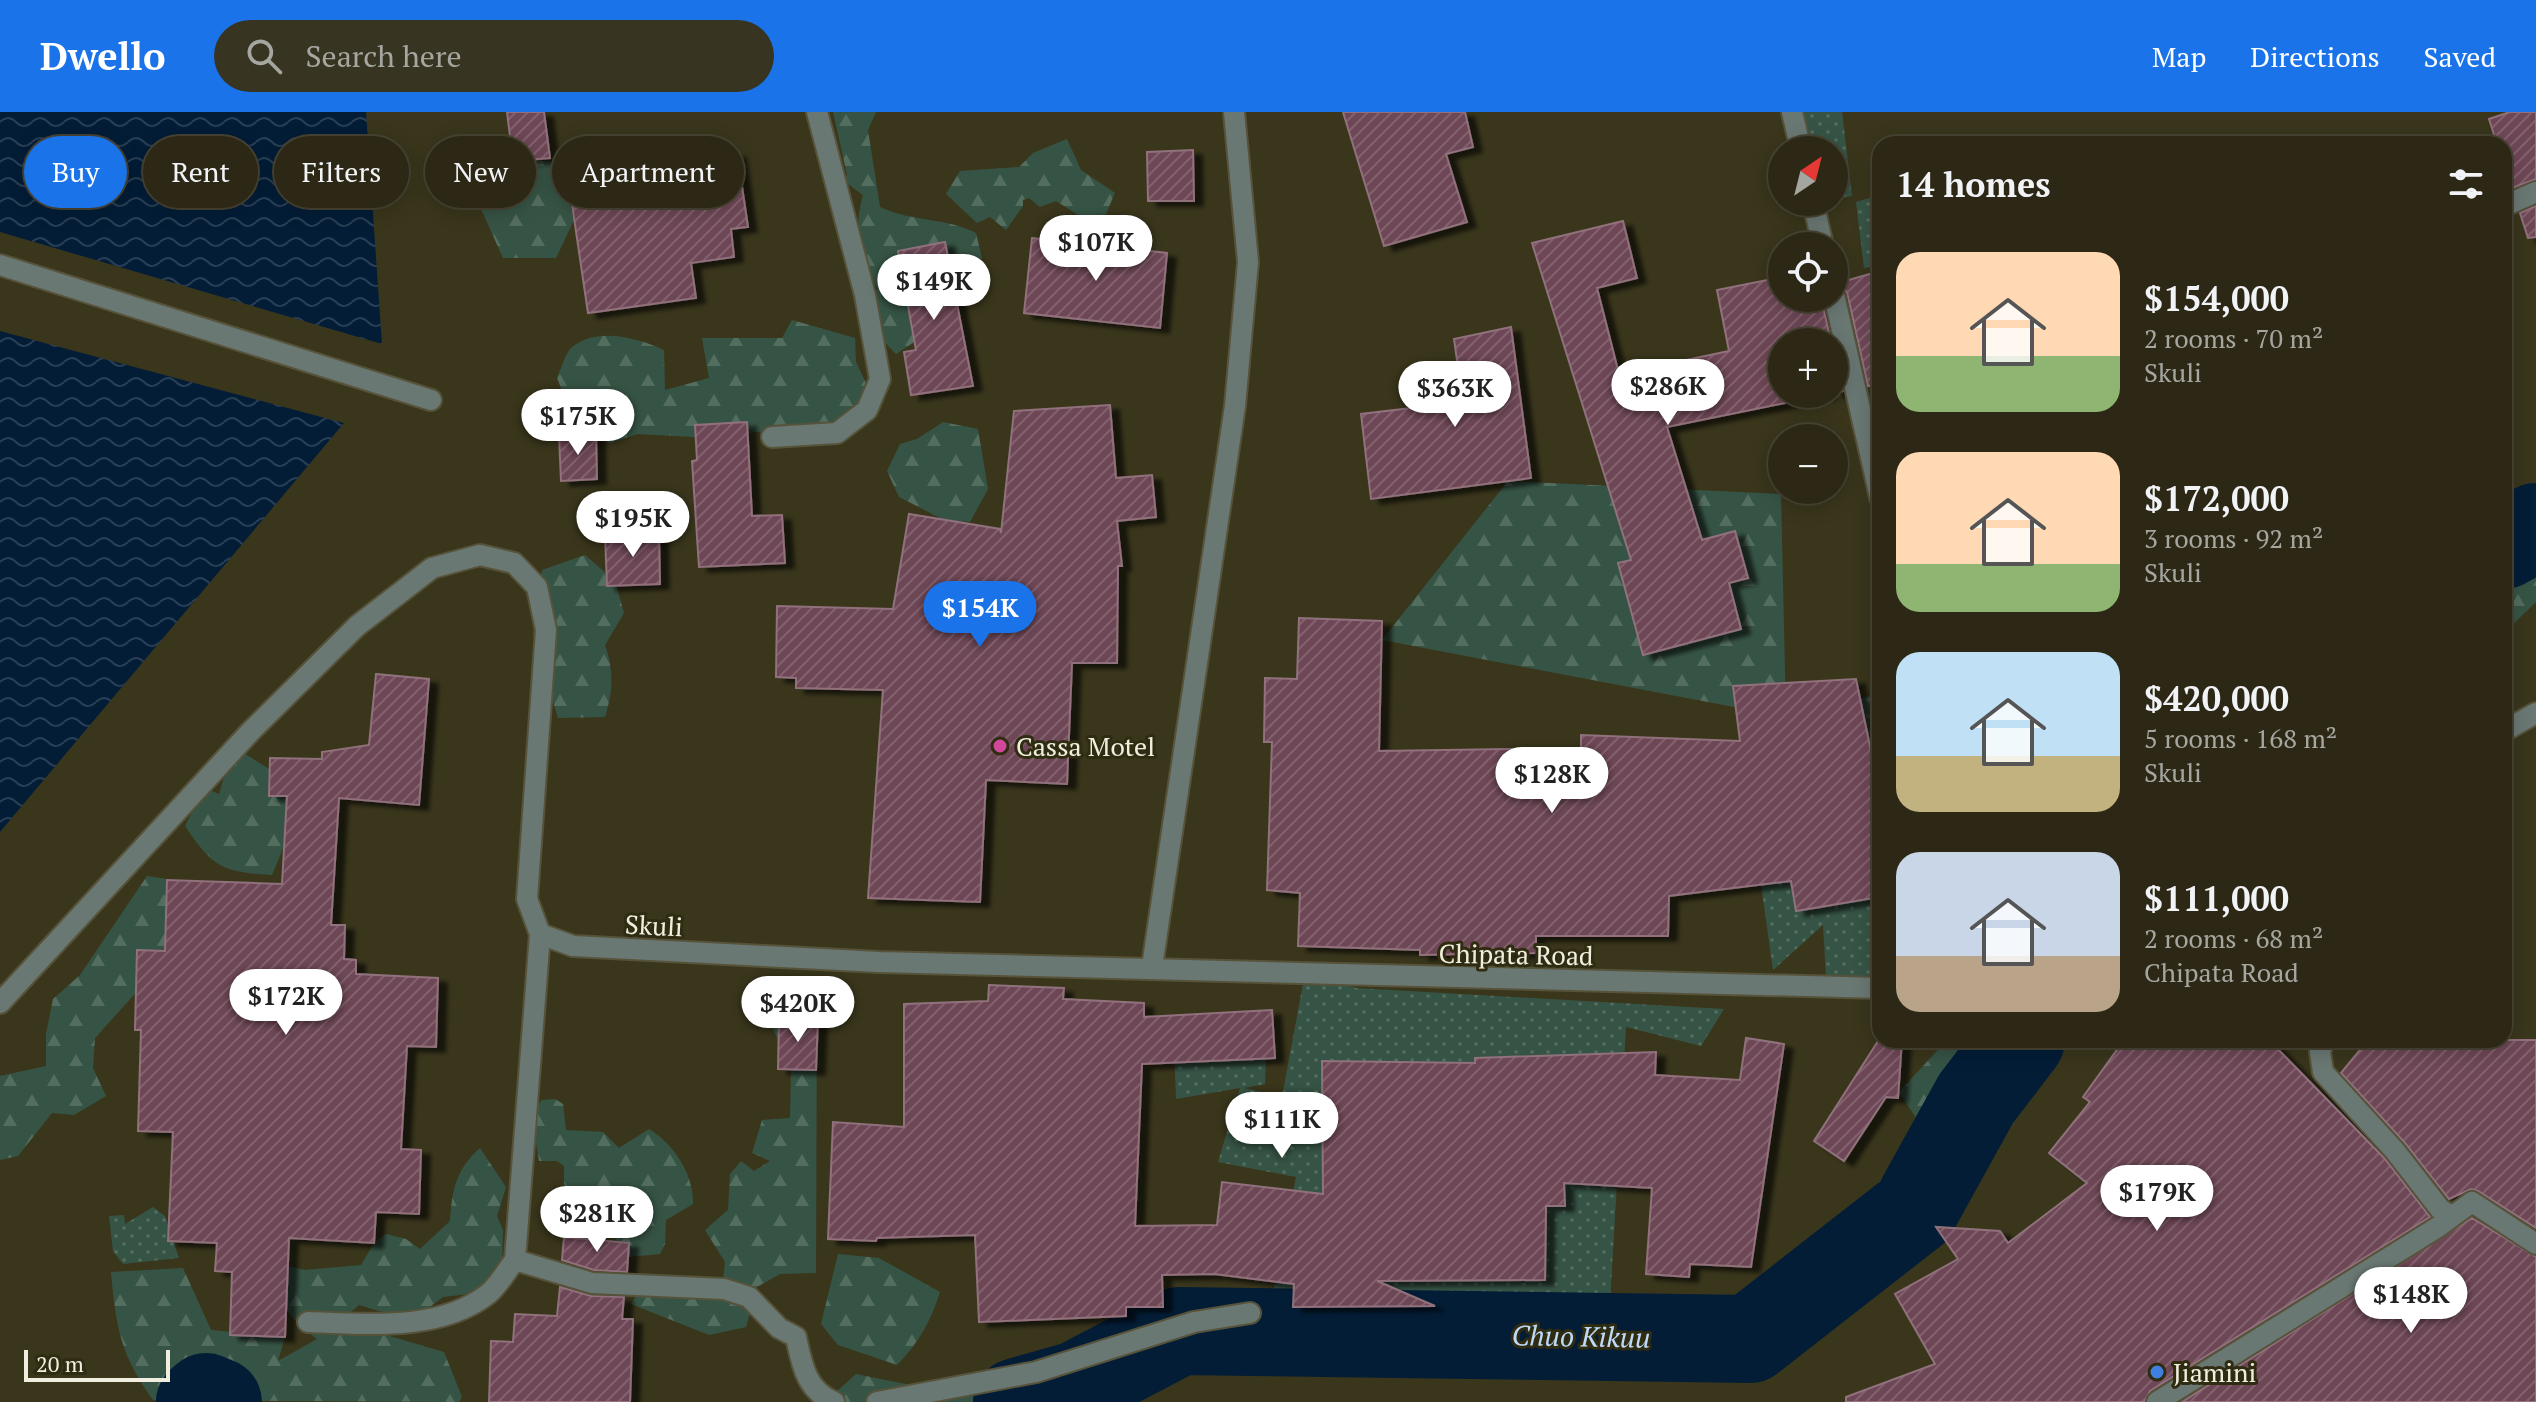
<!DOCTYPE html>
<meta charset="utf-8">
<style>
body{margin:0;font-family:"PT Serif",serif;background:#383422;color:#f1f3f6;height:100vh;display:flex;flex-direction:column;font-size:30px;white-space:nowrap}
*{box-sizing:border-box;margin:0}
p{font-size:26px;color:#a6a6a0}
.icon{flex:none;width:44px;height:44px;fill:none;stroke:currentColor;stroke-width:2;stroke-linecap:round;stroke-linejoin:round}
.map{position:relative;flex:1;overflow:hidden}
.panel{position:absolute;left:1872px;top:24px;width:640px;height:912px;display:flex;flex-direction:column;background:#2c2815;border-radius:24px;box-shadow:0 4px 20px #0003,0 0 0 2px #484434}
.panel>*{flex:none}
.guide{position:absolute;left:24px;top:24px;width:760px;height:72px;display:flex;gap:16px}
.needle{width:52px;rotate:35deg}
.tools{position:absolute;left:1768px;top:24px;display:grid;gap:16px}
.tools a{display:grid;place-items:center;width:80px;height:80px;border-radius:50%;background:#2c2815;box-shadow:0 4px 20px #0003,0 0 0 2px #484434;font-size:40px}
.scale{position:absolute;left:24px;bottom:20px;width:146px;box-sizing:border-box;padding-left:8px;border:4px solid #f0eede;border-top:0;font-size:22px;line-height:28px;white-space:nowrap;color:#f0eede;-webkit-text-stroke:6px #302c12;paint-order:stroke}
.price{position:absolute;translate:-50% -68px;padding:0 18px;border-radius:28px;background:#fff;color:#222;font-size:26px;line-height:52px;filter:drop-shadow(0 2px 4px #0008)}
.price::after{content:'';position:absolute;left:50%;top:48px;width:24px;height:18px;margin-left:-12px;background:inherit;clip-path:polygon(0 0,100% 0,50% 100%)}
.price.selected{background:#1a73e8;color:#fff}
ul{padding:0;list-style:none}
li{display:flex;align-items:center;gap:24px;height:200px;padding:0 24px}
li span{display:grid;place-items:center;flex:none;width:224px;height:160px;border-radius:24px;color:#555}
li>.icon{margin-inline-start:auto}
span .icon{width:96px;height:96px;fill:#fffc;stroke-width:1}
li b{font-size:34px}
h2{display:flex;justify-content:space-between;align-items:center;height:96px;padding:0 24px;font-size:34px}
.chip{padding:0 28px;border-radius:36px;background:#2c2815;box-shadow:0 4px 20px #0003,0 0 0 2px #484434;font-size:28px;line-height:72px}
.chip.selected{background:#1a73e8;color:#fff}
header{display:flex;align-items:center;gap:48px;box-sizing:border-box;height:112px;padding:0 40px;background:#1a73e8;color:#fff}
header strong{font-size:38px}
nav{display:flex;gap:44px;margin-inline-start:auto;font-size:28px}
.search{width:560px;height:72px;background:#383422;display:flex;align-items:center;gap:20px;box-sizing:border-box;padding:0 28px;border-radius:44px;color:#a6a6a0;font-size:30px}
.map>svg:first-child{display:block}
.grass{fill:url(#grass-dots)}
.forest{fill:url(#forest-firs)}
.water{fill:url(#water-waves)}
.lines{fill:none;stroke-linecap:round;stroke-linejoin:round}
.river{stroke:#031d37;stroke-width:88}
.building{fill:url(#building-hatch);stroke:#90717c;stroke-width:2;filter:url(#shadow)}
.minor-casing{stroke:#57533b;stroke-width:24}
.minor{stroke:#6a7873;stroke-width:20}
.hotel-dot{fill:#d1479c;stroke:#302c12;stroke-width:3}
.shop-dot{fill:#3f7fe0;stroke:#302c12;stroke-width:3}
.labels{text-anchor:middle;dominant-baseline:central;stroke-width:6;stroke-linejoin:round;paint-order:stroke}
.poi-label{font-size:26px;fill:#f0eede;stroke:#302c12;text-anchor:start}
.street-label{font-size:26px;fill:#f0eede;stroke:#302c12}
.water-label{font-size:28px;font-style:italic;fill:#bddaf9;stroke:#302c12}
</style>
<header>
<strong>Dwello</strong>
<div class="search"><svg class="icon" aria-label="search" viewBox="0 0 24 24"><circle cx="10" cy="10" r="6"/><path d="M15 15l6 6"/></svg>Search here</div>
<nav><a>Map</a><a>Directions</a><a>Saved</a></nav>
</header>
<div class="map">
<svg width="2536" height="1290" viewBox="0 0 2536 1290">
<defs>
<pattern id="grass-dots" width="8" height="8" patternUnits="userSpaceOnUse" patternTransform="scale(2)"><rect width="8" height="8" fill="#365445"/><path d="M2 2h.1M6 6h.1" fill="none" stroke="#536d5f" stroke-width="1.8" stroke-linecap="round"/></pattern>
<pattern id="forest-firs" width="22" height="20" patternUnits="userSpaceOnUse" patternTransform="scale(2)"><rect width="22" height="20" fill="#365445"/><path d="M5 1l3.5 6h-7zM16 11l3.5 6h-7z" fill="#536d5f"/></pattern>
<pattern id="water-waves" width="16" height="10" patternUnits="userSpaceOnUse" patternTransform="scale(2)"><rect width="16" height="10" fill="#031d37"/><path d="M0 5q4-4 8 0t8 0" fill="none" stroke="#283e54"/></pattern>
<pattern id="building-hatch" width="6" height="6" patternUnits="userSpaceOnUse" patternTransform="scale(2)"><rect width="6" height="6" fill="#6e4656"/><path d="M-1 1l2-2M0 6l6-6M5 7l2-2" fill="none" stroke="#83616e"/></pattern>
<filter id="shadow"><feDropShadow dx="9" dy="5" stdDeviation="2" flood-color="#0009"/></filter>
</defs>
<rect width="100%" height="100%" fill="#3a361c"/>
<path class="grass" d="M1804,0H1842L1852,84L1834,87V38H1808Z
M1880,83V152L1864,156L1856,90Z
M1880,581V865L1826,866L1823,813L1773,858L1743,643L1792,606Z
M1305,861L1356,876L1724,897L1701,934L1626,915L1608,1225L1267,1212L1296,1065L1218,1050L1240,976L1176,987L1174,932L1267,920L1265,972L1244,976L1282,985Z
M153,1095L165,1104L179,1146L123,1152L113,1139L109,1104L124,1103L125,1112Z"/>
<path class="forest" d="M833,0H876L868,18L880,95C911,110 945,105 976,121L982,146L973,182L935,193L925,223L896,242C874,220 869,207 877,176C860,145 853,117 863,83L844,69L847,63Z
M1067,27L1081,58L1115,81L1102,111L1083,106L1056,89L1040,95L1029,86L1023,88V94L1006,118L990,105L977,111L946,82L960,59L1019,55L1033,41Z
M531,47L559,51L574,108L556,146H503L477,88L489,50Z
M792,208L855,226L856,250L872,284L852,308L712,326L638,322L609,331L571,301L557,266C561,257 565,242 571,236C596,214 638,226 664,238L665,278L709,266L702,226H782Z
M943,310L978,317L988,377L970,410L944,408L899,385L887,359L900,332L917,327Z
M1508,369L1781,382L1786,605L1382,528Z
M2536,380V490L2504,521V403Z
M585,443L615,469L624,501L605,533C614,559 613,579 605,605L558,606L533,523L542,458Z
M245,642L313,684L289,722L272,763C223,760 213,756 185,714L195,694L212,679L219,682L224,665Z
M147,764L174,768L183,794L179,833L95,926L93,956L106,984L74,1003L52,1001L18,1044L0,1048V964L46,954V922L53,887L80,863Z
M817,884L816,1161L780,1162L757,1175L746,1215L709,1223L631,1192L648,1166L723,1169L725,1150L705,1118L728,1098L730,1062L741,1049L754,1059L770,1049L752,1041L762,1008L790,1006L791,958L768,905L773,892Z
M1947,928H2071L1987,1049L1948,1057L1907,1134L1826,1155L1918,1009L1899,980Z
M555,987L563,992L566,1018L603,1020L619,1036L649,1017C674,1032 694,1063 693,1092L666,1108L665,1132L660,1142L628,1145L596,1098L580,1082L572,1085L564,1072V1054L557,1049H539L531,1001L542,988Z
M480,1036L506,1075L497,1104L503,1118L502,1155L477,1181L443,1185L422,1201L403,1206L359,1193L326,1221H379L444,1240L462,1285L459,1290L153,1288C120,1242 116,1215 111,1160L183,1156L211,1218L285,1225L278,1249L317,1227L297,1211L279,1189L288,1154L305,1158L361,1153L374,1131L386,1122L406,1127L420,1137L450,1109C452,1078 456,1057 480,1036Z
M838,1142L879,1146L940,1180C931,1209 918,1232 897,1253L838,1233L821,1212Z
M1027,1256L1031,1290H825L856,1262L925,1276Z"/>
<path class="water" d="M0,0H366L382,232L0,120Z
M0,219L344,311L0,720Z"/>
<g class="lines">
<path class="river" d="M2504,433L2536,415
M200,1290L206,1285L218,1290
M1017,1290L1077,1273L1180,1219L1750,1227L1914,1099L1976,987L2021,928"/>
</g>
<path class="building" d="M507,0H544L550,46L513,49Z
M1343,0H1465L1473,35L1446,42L1467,110L1384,134Z
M2510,0H2536V67L2512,76L2504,53V32H2497L2489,7Z
M1193,38L1194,89H1148L1147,40Z
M737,41L748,115L731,117L734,145L691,151L696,186L588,201L568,65Z
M2536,94V125L2528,126L2520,101Z
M1623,109L1637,166L1597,176L1619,262L1729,239L1717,178L1782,165V187L1821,186L1831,230H1782V282H1829L1667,315L1702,428L1735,419L1748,466L1729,471L1741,517L1643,543L1618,451L1631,448L1532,131Z
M1032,126L1167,141L1160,216L1024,201Z
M945,130L973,274L911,283L904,240L916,238L898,139Z
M1880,159V272L1868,274L1847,180L1838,171Z
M1511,215L1531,366L1371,387L1361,302L1463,290L1454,227Z
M1834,242L1843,279L1834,281Z
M1110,293L1116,366L1152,363L1156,405L1117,409L1122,454H1118L1117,551H1072L1067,672L986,668L980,790L868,786L883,578L796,576V566L776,565L777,494L893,497L909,402L1000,417L1001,421L1014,299Z
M747,310L752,404L782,403L785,451L699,455L692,349L697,348L695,313Z
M596,322L597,367L561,369L559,323Z
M659,421L660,472L607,474L605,422Z
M1299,506L1382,509L1379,639L1581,636V623L1740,629L1733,574L1856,567L1880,683V785L1796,799L1791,769L1669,784L1668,824H1536V841L1420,843V838L1298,834L1300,781L1267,778L1272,630H1264L1265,566L1297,567Z
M376,562L429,567L419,693L339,686L331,813H345L344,847L356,848V862L438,866L436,935L407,934L401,1037L421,1038L419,1102L376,1100L374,1131L289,1126L285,1225L230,1223L232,1160L215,1159L217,1131L168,1129L173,1020L138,1019L141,918H135L137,838L165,839L167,768L282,772L287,684H269L270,646L322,647V640L369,633Z
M989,873L1064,876L1063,887L1144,891V905L1272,898L1275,946L1142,952L1135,1114L1217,1113L1222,1070L1323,1082L1322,949L1475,951V946L1656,940L1655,963L1740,968L1746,926L1784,932L1751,1155L1690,1152L1689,1165L1646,1162L1652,1076L1564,1071L1565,1094H1546L1545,1168L1377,1169L1435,1194L1293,1195L1294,1172L1214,1162L1162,1163L1163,1195H1126V1204L979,1210L975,1123L877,1126L876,1129L828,1127L833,1010L904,1015V892L988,889Z
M779,906L818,907L816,958L778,957Z
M1880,926L1902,928L1898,986L1886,985L1844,1049L1814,1029Z
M2124,928H2269L2385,1047L2430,1105L2150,1279L2144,1290H1846V1285L1935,1252L1895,1182L1958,1147L1936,1115L2000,1119L2008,1131L2087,1071L2049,1041L2090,990L2083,985Z
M2368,928H2536V1116L2478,1079L2471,1077L2449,1087L2405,1031L2341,961Z
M2472,1106L2536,1145V1290H2182Z
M564,1125L629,1131L627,1160L594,1158L562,1148Z
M560,1175L591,1184L624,1185L622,1207H633L630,1290H489L491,1229L513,1230L515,1202L557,1204Z"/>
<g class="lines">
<defs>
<path id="minor" d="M1792,0L1801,38
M1813,90L1823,134
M2504,94L2536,80
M0,153L431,288
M1834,183L1880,385
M772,325L837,321L867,298L880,267L865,183L817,0
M2504,619L2536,601
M1152,855L1235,294L1248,150L1234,0
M0,891L251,619L357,514L432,456L480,443L514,451L537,475L546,518L527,787L540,822L573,834L879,850L1880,876
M2324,928L2320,940L2323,960L2395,1039L2440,1097L2450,1103
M515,1148L592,1171L724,1177L749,1185L779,1216L796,1225C802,1253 806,1278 834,1290
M308,1210C366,1212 439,1220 488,1182C498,1174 507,1158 515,1148L540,822
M877,1290L1036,1260L1194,1210L1250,1201
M2157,1290L2438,1115L2472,1090L2536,1132"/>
</defs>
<use href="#minor" class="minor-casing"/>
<use href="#minor" class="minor"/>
</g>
<circle class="hotel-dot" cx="1000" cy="634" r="8"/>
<circle class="shop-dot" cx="2157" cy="1260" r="8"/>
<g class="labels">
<g class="poi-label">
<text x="1016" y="634">Cassa Motel</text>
<text x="2173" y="1260">Jiamini</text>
</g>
<g class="street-label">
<text transform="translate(654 813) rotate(3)">Skuli</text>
<text transform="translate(1516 842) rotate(1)">Chipata Road</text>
</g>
<g class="water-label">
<text transform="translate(1581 1224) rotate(1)">Chuo Kikuu</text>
</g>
</g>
</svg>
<div class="tools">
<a><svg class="needle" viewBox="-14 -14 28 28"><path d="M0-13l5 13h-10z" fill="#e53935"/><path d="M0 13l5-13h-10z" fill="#a6a6a0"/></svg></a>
<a><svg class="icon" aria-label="locate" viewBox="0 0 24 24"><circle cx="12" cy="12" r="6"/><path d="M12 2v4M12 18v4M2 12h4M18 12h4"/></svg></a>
<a>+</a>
<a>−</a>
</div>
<div class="scale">20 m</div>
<b class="price" style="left:1096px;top:171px">$107K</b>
<b class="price" style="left:934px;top:210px">$149K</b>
<b class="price" style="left:1668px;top:315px">$286K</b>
<b class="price" style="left:1455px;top:317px">$363K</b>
<b class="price" style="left:578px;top:345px">$175K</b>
<b class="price" style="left:633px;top:447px">$195K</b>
<b class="price selected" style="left:980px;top:537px">$154K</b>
<b class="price" style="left:1552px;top:703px">$128K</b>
<b class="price" style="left:286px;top:925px">$172K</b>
<b class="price" style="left:798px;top:932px">$420K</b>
<b class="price" style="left:1282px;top:1048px">$111K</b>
<b class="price" style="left:2157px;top:1121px">$179K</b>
<b class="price" style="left:597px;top:1142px">$281K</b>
<b class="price" style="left:2411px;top:1223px">$148K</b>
<div class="guide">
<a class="chip selected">Buy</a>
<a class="chip">Rent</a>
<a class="chip">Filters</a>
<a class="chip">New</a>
<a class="chip">Apartment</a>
</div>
<section class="panel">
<h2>14 homes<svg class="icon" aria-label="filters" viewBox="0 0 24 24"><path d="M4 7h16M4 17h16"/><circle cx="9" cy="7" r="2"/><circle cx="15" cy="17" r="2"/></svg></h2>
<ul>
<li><span style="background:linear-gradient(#ffd9b3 65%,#8fb573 0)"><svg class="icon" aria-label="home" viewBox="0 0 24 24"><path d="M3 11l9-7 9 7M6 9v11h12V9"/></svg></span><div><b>$154,000</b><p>2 rooms · 70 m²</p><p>Skuli</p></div></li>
<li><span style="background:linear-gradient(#ffd9b3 70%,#8fb573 0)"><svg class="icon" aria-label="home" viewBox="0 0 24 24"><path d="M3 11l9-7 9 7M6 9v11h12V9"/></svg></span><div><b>$172,000</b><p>3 rooms · 92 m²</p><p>Skuli</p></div></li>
<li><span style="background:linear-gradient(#bfe0f5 65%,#c2b280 0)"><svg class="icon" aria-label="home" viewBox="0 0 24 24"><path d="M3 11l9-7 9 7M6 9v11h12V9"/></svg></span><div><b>$420,000</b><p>5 rooms · 168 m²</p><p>Skuli</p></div></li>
<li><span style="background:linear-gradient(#c9d6e8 65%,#b9a48a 0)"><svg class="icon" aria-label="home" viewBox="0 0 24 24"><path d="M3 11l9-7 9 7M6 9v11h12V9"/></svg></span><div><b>$111,000</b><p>2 rooms · 68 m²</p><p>Chipata Road</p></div></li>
</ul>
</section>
</div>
